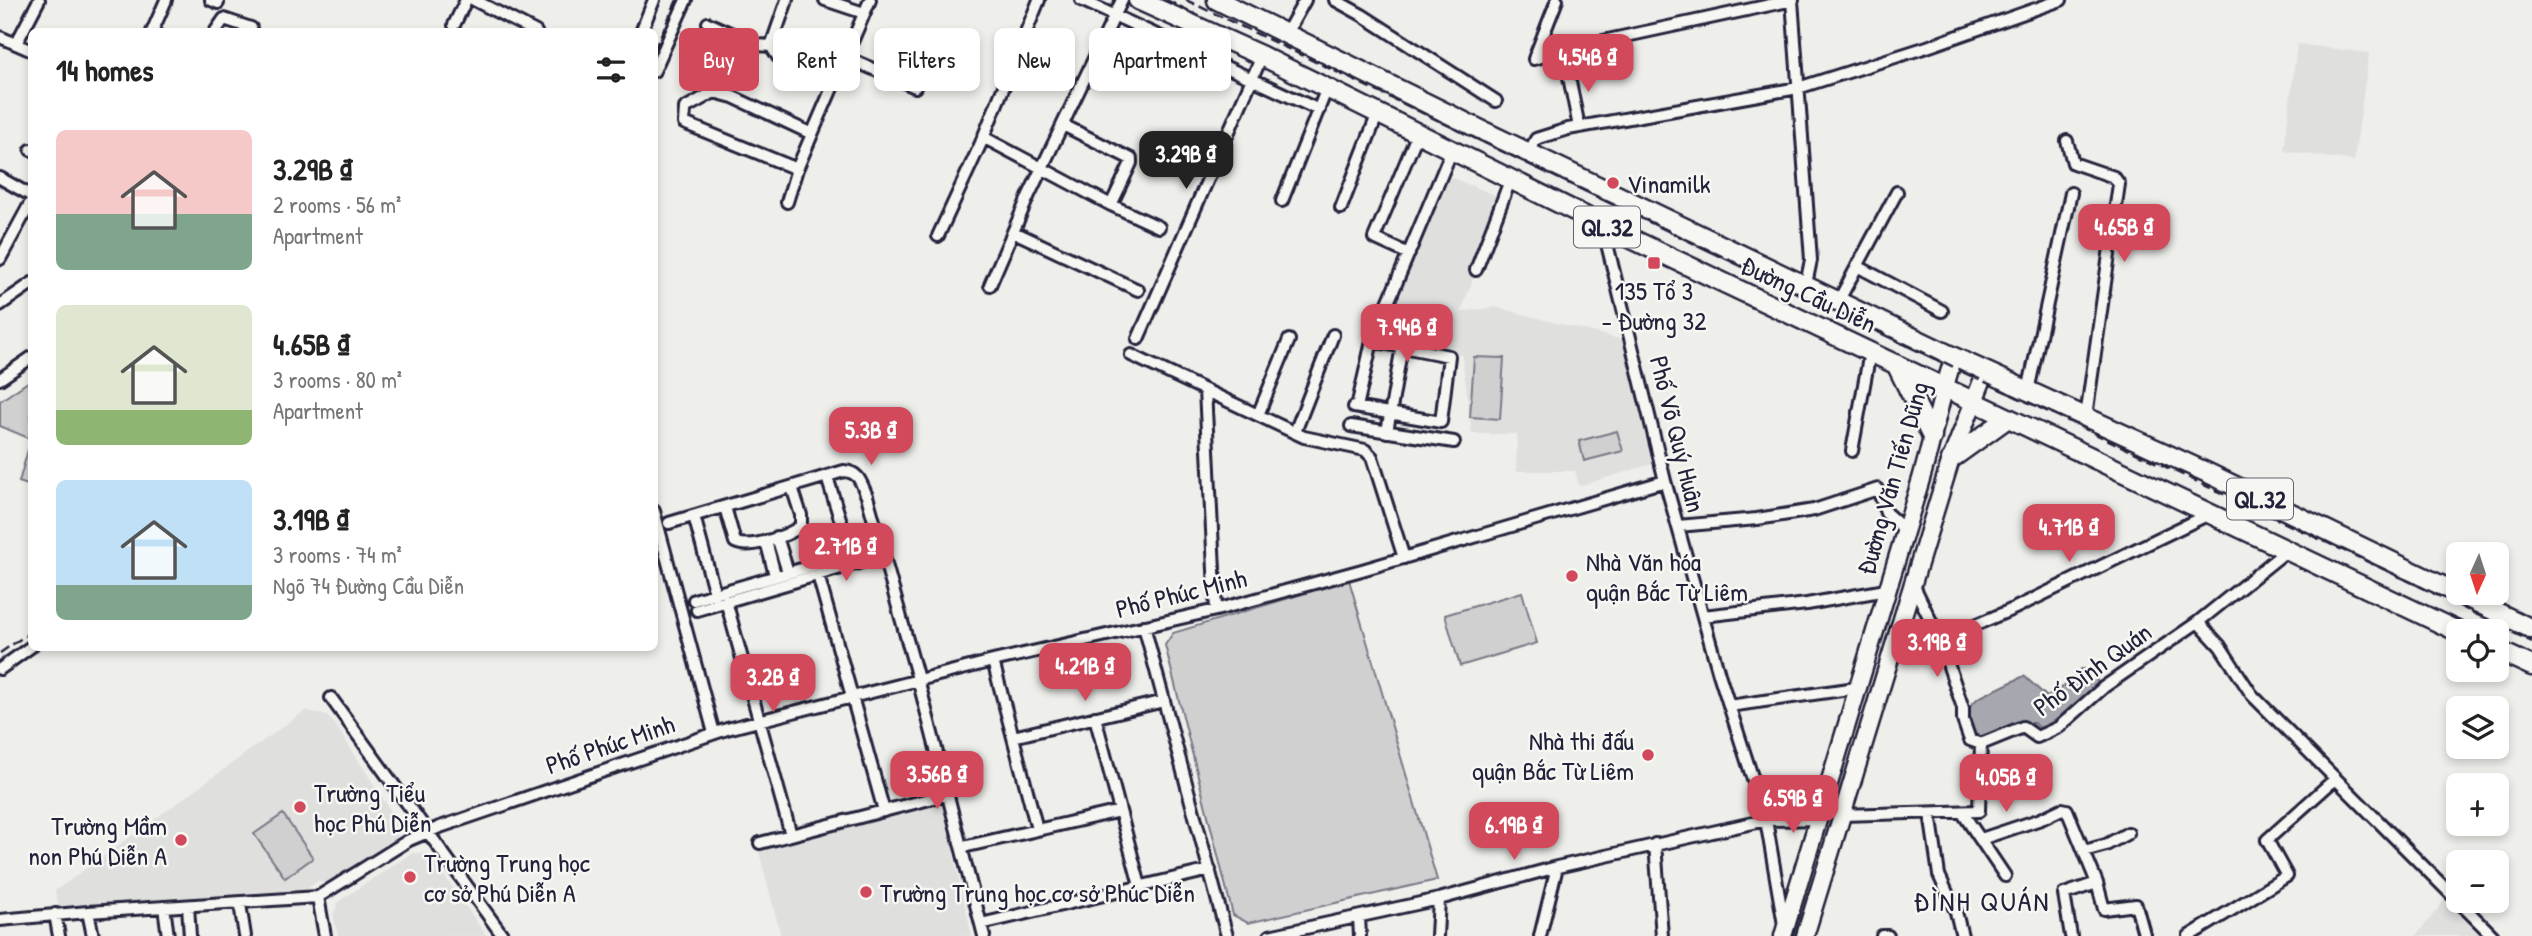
<!DOCTYPE html>
<meta charset="utf-8">
<style>
body{margin:0;font-family:"Patrick Hand",sans-serif;background:#f6f6f6;color:#222;height:100vh;display:flex;flex-direction:column;font-size:26px;white-space:nowrap}
*{box-sizing:border-box;margin:0}
p{font-size:23px;color:#767676}
.icon{flex:none;width:38px;height:38px;fill:none;stroke:currentColor;stroke-width:2;stroke-linecap:round;stroke-linejoin:round}
.map{position:relative;flex:1;overflow:hidden}
.panel{position:absolute;left:28px;top:28px;width:630px;height:623px;display:flex;flex-direction:column;background:#fff;border-radius:10px;box-shadow:0 4px 10px #0003}
.panel>*{flex:none}
.guide{position:absolute;left:679px;top:28px;width:665px;height:63px;display:flex;gap:14px}
.needle{width:46px;rotate:183deg}
.fabs{position:absolute;left:2446px;top:542px;display:grid;gap:14px}
.fabs a{display:grid;place-items:center;width:63px;height:63px;border-radius:10px;background:#fff;box-shadow:0 4px 10px #0003;font-size:35px}
.price{position:absolute;translate:-50% -60px;padding:0 16px;border-radius:14px;background:#d1495b;color:#fff;font-size:23px;line-height:46px;filter:drop-shadow(0 2px 4px #0008)}
.price::after{content:'';position:absolute;left:50%;top:42px;width:21px;height:16px;margin-left:-10px;background:inherit;clip-path:polygon(0 0,100% 0,50% 100%)}
.price.active{background:#222;color:#fff}
ul{padding:0;list-style:none}
li{display:flex;align-items:center;gap:21px;height:175px;padding:0 28px}
li span{display:grid;place-items:center;flex:none;width:196px;height:140px;border-radius:10px;color:#555}
li>.icon{margin-inline-start:auto}
span .icon{width:84px;height:84px;fill:#fffc;stroke-width:1}
li b{font-size:30px}
h2{display:flex;justify-content:space-between;align-items:center;height:84px;padding:0 28px;font-size:30px}
.chip{padding:0 24px;border-radius:10px;background:#fff;box-shadow:0 4px 10px #0003;font-size:24px;line-height:63px}
.chip.active{background:#d1495b;color:#fff}
.map>svg:first-child{display:block}
.built{fill:#dfdfde}
.green{fill:#d0d0d1;stroke:#797986;stroke-width:2}
.water{fill:#a7a7af;stroke:#727281;stroke-width:2}
.lines{fill:none;stroke-linecap:round;stroke-linejoin:round}
.minor-casing{stroke:#22223b;stroke-width:16}
.secondary-casing{stroke:#22223b;stroke-width:21}
.trunk-casing{stroke:#22223b;stroke-width:23}
.minor{stroke:#f6f6f2;stroke-width:10}
.secondary{stroke:#f6f6f2;stroke-width:16}
.trunk{stroke:#f6f6f2;stroke-width:18}
.rail{stroke:#22223b;stroke-width:2.5;stroke-dasharray:10 5;stroke-linecap:butt}
.poi-dot{fill:#d1495b;stroke:#f6f6f2;stroke-width:2.5}
.labels{text-anchor:middle;dominant-baseline:central;stroke-width:5;stroke-linejoin:round;paint-order:stroke}
.shield{fill:#f6f6f2;stroke:#626272;stroke-width:2}
.shield-label{font-size:24px;font-weight:bold;fill:#22223b}
.poi-label{font-size:26px;fill:#22223b;stroke:#f6f6f2;text-anchor:start}
.street-label{font-size:26px;fill:#22223b;stroke:#f6f6f2}
.neighbourhood-label{font-size:28px;letter-spacing:2px;fill:#22223b;stroke:#f6f6f2}
</style>
<div class="map">
<svg width="2532" height="936" viewBox="0 0 2532 936">
<rect width="100%" height="100%" fill="#eeeeeb"/>
<filter id="ink" filterUnits="userSpaceOnUse"><feTurbulence type="fractalNoise" baseFrequency=".0143" numOctaves="2"/><feDisplacementMap in="SourceGraphic" scale="14" xChannelSelector="R" yChannelSelector="G"/><feConvolveMatrix kernelMatrix="1 2 1 2 8 2 1 2 1" color-interpolation-filters="sRGB"/></filter>
<g filter="url(#ink)">
<path class="built" d="M2297,44L2369,53L2354,161L2284,151Z
M1445,175L1502,198L1461,312L1495,307L1623,340L1652,464L1579,486L1575,471H1516L1517,434H1472L1462,355L1381,340L1385,323Z
M306,710L327,716L335,724L400,825L397,838L328,885L318,881L303,892L59,907L55,891Z
M941,799L972,936H781L758,848Z
M412,853H428L487,936H338L333,915L339,901Z
M2444,901L2481,936H2416Z"/>
<path class="green" d="M1474,357L1504,358L1500,419L1470,417Z
M31,380V486L19,482L31,439L0,426V401Z
M1617,431L1623,451L1584,461L1579,441Z
M1349,580L1437,880L1248,923L1233,915L1165,645L1173,633Z
M1522,592L1537,643L1460,666L1445,615Z
M283,814L313,858L285,878L254,834Z"/>
<path class="water" d="M2081,669H2089L2096,677L2099,689L2046,728L2041,729L2034,723L2018,724L1981,738L1973,734L1966,710L1978,698L2024,676L2047,697L2066,685Z"/>
<g class="lines">
<defs>
<path id="minor" d="M211,0L218,3
M474,0L536,32
M825,0L864,13
M1081,0L1319,110
M1335,0L1362,15L1496,101
M1792,0L1811,260L1806,284
M708,23L757,45L771,46
M454,25L466,0
M152,32L166,0
M215,32L224,19L251,28V32
M641,32L654,0
M1286,34L1305,0
M0,37L32,51
M16,44L39,0
M771,46L778,57L835,80
M771,46L787,0
M845,57L915,87
M1534,59L1580,46L1793,0
M1534,59L1557,0
M1567,67L1579,127
M654,71L686,0
M1063,125L1131,159V163L1111,205
M983,137L1111,205L1159,227
M2067,141L2073,163L2114,177L2119,184L2086,417
M31,150H32
M1529,152L1536,139L1568,129L1798,88L1927,47L2061,0
M797,169L684,123L685,108L714,92L733,97L812,134
M0,178L32,196
M1282,201L1327,88
M787,202L797,169L870,0
M1341,208L1378,113
M1615,231L1608,248L1665,481L1719,674L1766,820L1784,925
M1014,232L1138,290
M938,236L981,143L1039,0
M1409,254L1374,238L1418,133
M0,259L32,200
M1857,266L1942,311
M1476,270L1511,178
M990,285L1029,195L1122,0
M1839,300L1897,192
M0,305L32,283
M1138,339L1262,56
M1131,355L1304,437L1365,450L1372,457L1404,558
M0,379L32,357
M1205,390L1216,610
M2028,391L2071,193
M1354,407L1441,422L1449,356L1372,341
M1357,407L1372,341L1452,150
M1258,415L1289,340
M1351,426L1454,442
M1295,432L1333,335
M1387,432L1402,346
M1852,451L1870,352
M827,477L851,554
M725,507L735,542C749,550 788,536 801,526V515L792,487
M654,511L714,733
M694,516L715,594
M669,523L844,471C860,472 861,484 867,496L918,679L984,936
M1678,526L1757,519L1814,510L1878,489L1886,513L1905,530
M777,537L788,572
M766,541L775,575
M818,575L884,811
M1913,584L1940,640L1963,708V720L1970,740L1981,744
M694,600L881,546
M726,601L791,835
M697,610L865,561
M1703,616L1807,604L1886,590
M2198,622L2220,646L2252,695L2493,936
M1144,626L1227,936
M1940,640L2013,609L2209,514
M993,661L1037,829
M0,669L32,646
M331,698L503,936
M1729,706L1856,688
M1095,717L1140,886
M1013,737L1164,701
M1962,812L2005,876
M1930,813L1939,875L1956,912L1962,936
M1842,815L1979,811L1981,744L2023,727L2037,737L2059,727L2104,687L2198,622L2280,556L2284,549
M1981,839L2041,819L2062,809L2067,810L2097,883
M760,843L949,794
M1655,844L1662,936
M963,847L1120,811
M2084,851L2106,845L2128,833
M318,897L409,840L440,827L727,729L993,661L1216,610L1362,570L1665,481
M240,904L245,936
M188,906L190,936
M164,907L168,936
M88,912L93,936
M55,914L59,936
M1359,917L1360,936
M0,920L88,912L318,897L325,936
M981,924L1210,870
M1269,936L1439,899L1557,867L1766,820L1819,819
M1437,936L1439,899
M1540,936L1557,867
M1882,936H1888
M2071,936L2064,894L2097,883L2104,909L2136,905L2144,934
M2189,936L2287,876L2267,840L2335,779"/>
<path id="secondary" d="M1783,936C1830,784 1874,631 1921,479C1933,439 1940,397 1954,357
M1805,936L1951,459L1986,371"/>
<path id="trunk" d="M1138,0L1262,56L1615,231L2459,632
M1217,0L1475,127L1954,357L2208,473L2532,629
M1896,364L1932,437
M1951,459L2008,418
M2497,650L2532,666"/>
</defs>
<use href="#minor" class="minor-casing"/>
<use href="#secondary" class="secondary-casing"/>
<use href="#trunk" class="trunk-casing"/>
<use href="#minor" class="minor"/>
<use href="#secondary" class="secondary"/>
<use href="#trunk" class="trunk"/>
<path class="rail" d="M1166,0L1194,13
M1186,0L2002,390L2413,583L2532,642
M654,50L677,0
M0,653L32,631"/>
</g>
</g>
<g class="poi-dot">
<circle cx="1613" cy="183" r="7"/>
<rect x="1647" y="256" width="14" height="14" rx="3.5"/>
<circle cx="1572" cy="576" r="7"/>
<circle cx="1648" cy="755" r="7"/>
<circle cx="300" cy="807" r="7"/>
<circle cx="181" cy="840" r="7"/>
<circle cx="410" cy="877" r="7"/>
<circle cx="866" cy="892" r="7"/>
</g>
<g class="labels">
<g class="shield">
<rect x="1574" y="206.5" width="66" height="41" rx="5"/>
<rect x="2227" y="478.5" width="66" height="41" rx="5"/>
</g>
<g class="shield-label">
<text x="1607" y="227">QL.32</text>
<text x="2260" y="499">QL.32</text>
</g>
<g class="poi-label">
<text x="1627" y="183">Vinamilk</text>
<text x="1654" y="290" text-anchor="middle">135 Tổ 3<tspan x="1654" dy="30">- Đường 32</tspan></text>
<text x="1586" y="561">Nhà Văn hóa<tspan x="1586" dy="30">quận Bắc Từ Liêm</tspan></text>
<text x="1634" y="740" text-anchor="end">Nhà thi đấu<tspan x="1634" dy="30">quận Bắc Từ Liêm</tspan></text>
<text x="314" y="792">Trường Tiểu<tspan x="314" dy="30">học Phú Diễn</tspan></text>
<text x="167" y="825" text-anchor="end">Trường Mầm<tspan x="167" dy="30">non Phú Diễn A</tspan></text>
<text x="424" y="862">Trường Trung học<tspan x="424" dy="30">cơ sở Phú Diễn A</tspan></text>
<text x="880" y="892">Trường Trung học cơ sở Phúc Diễn</text>
</g>
<g class="street-label">
<text transform="translate(1809 294) rotate(25)">Đường Cầu Diễn</text>
<text transform="translate(1678 434) rotate(76)">Phố Võ Quý Huân</text>
<text transform="translate(1892 478) rotate(-74)">Đường Văn Tiến Dũng</text>
<text transform="translate(1181 593) rotate(-14)">Phố Phúc Minh</text>
<text transform="translate(2092 669) rotate(-36)">Phố Đình Quán</text>
<text transform="translate(610 744) rotate(-19)">Phố Phúc Minh</text>
</g>
<g class="neighbourhood-label">
<text x="1982" y="901">ĐÌNH QUÁN</text>
</g>
</g>
</svg>
<div class="fabs">
<a><svg class="needle" viewBox="-14 -14 28 28"><path d="M0-13l5 13h-10z" fill="#e53935"/><path d="M0 13l5-13h-10z" fill="#767676"/></svg></a>
<a><svg class="icon" aria-label="locate" viewBox="0 0 24 24"><circle cx="12" cy="12" r="6"/><path d="M12 2v4M12 18v4M2 12h4M18 12h4"/></svg></a>
<a><svg class="icon" aria-label="layers" viewBox="0 0 24 24"><path d="M12 4l9 5-9 5-9-5zM3 14l9 5 9-5"/></svg></a>
<a>+</a>
<a>−</a>
</div>
<b class="price" style="left:1588px;top:94px">4.54B ₫</b>
<b class="price active" style="left:1186px;top:191px">3.29B ₫</b>
<b class="price" style="left:2124px;top:264px">4.65B ₫</b>
<b class="price" style="left:1407px;top:364px">7.94B ₫</b>
<b class="price" style="left:871px;top:467px">5.3B ₫</b>
<b class="price" style="left:2069px;top:564px">4.71B ₫</b>
<b class="price" style="left:846px;top:583px">2.71B ₫</b>
<b class="price" style="left:1937px;top:679px">3.19B ₫</b>
<b class="price" style="left:1085px;top:703px">4.21B ₫</b>
<b class="price" style="left:773px;top:714px">3.2B ₫</b>
<b class="price" style="left:937px;top:811px">3.56B ₫</b>
<b class="price" style="left:2006px;top:814px">4.05B ₫</b>
<b class="price" style="left:1793px;top:835px">6.59B ₫</b>
<b class="price" style="left:1514px;top:862px">6.19B ₫</b>
<div class="guide">
<a class="chip active">Buy</a>
<a class="chip">Rent</a>
<a class="chip">Filters</a>
<a class="chip">New</a>
<a class="chip">Apartment</a>
</div>
<section class="panel">
<h2>14 homes<svg class="icon" aria-label="filters" viewBox="0 0 24 24"><path d="M4 7h16M4 17h16"/><circle cx="9" cy="7" r="2"/><circle cx="15" cy="17" r="2"/></svg></h2>
<ul>
<li><span style="background:linear-gradient(#f6c9c9 60%,#7fa58c 0)"><svg class="icon" aria-label="home" viewBox="0 0 24 24"><path d="M3 11l9-7 9 7M6 9v11h12V9"/></svg></span><div><b>3.29B ₫</b><p>2 rooms · 56 m²</p><p>Apartment</p></div></li>
<li><span style="background:linear-gradient(#dfe7d0 75%,#8fb573 0)"><svg class="icon" aria-label="home" viewBox="0 0 24 24"><path d="M3 11l9-7 9 7M6 9v11h12V9"/></svg></span><div><b>4.65B ₫</b><p>3 rooms · 80 m²</p><p>Apartment</p></div></li>
<li><span style="background:linear-gradient(#bfe0f5 75%,#7fa58c 0)"><svg class="icon" aria-label="home" viewBox="0 0 24 24"><path d="M3 11l9-7 9 7M6 9v11h12V9"/></svg></span><div><b>3.19B ₫</b><p>3 rooms · 74 m²</p><p>Ngõ 74 Đường Cầu Diễn</p></div></li>
</ul>
</section>
</div>
